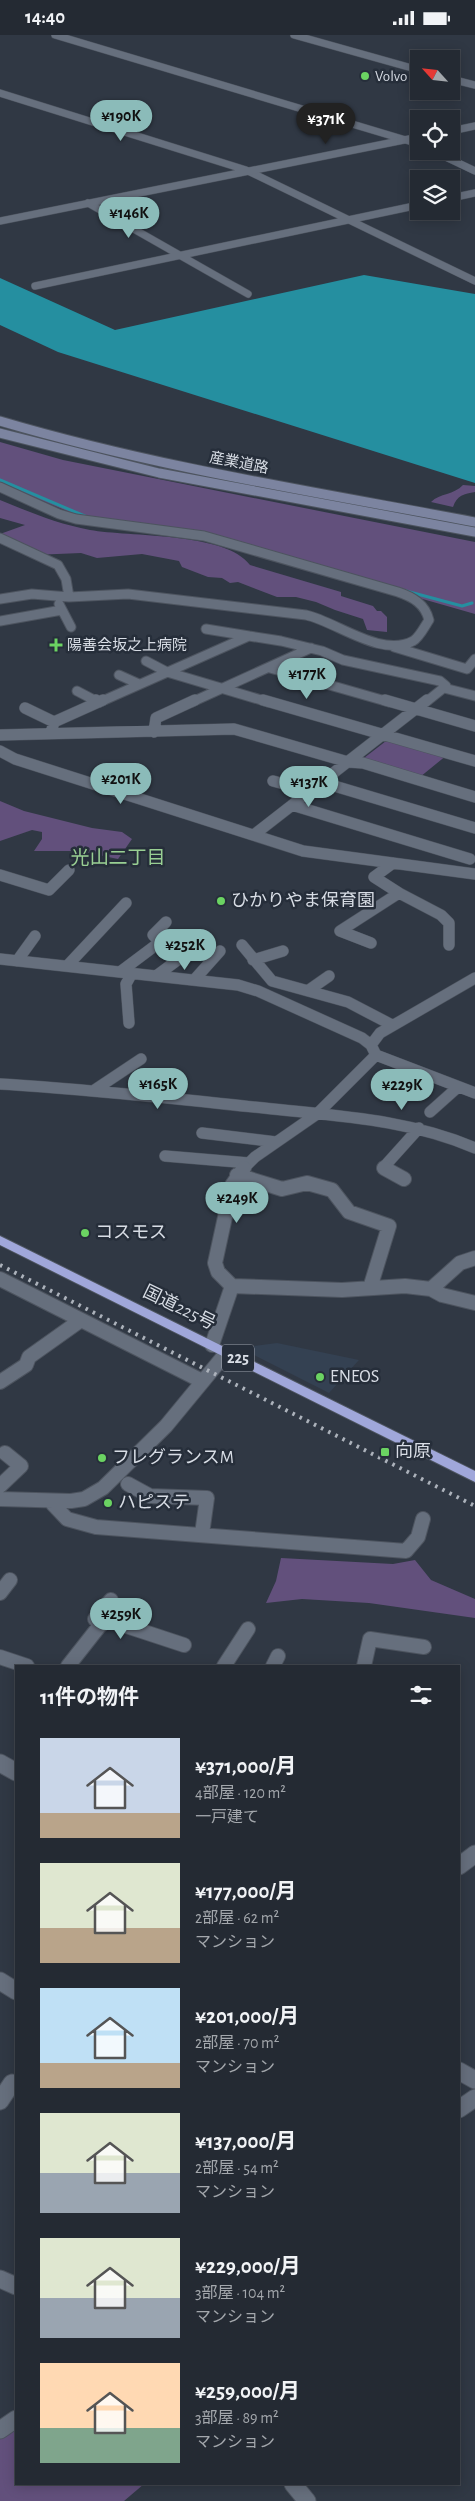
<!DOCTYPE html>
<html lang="ja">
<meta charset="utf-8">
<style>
body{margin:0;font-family:"Alegreya Sans","Noto Sans JP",sans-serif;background:#30363f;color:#f1f3f6;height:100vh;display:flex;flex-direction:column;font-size:19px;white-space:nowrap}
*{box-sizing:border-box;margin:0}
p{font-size:16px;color:#a3a7ac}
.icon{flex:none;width:28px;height:28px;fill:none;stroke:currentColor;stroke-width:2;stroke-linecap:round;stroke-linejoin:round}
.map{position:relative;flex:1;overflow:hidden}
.drawer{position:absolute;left:15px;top:1630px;width:445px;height:820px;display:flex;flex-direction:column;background:#242a33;border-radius:0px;box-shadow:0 2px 12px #0003,0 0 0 1px #41464e}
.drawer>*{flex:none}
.needle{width:32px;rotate:297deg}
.controls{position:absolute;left:410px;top:15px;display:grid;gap:10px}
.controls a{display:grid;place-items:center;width:50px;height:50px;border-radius:0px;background:#242a33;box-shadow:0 2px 12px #0003,0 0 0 1px #41464e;font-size:25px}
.price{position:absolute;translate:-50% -42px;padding:0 11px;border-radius:18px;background:#8bbbb9;color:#111;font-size:16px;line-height:32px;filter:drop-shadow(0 1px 2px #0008)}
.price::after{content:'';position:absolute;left:50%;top:30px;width:15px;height:11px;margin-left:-8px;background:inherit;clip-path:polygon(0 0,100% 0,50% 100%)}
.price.selected{background:#222;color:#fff}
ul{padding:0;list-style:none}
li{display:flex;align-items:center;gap:15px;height:125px;padding:0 25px}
li span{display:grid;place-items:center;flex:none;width:140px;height:100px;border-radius:0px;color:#555}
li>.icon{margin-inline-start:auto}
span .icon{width:60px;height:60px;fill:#fffc;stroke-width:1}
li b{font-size:21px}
h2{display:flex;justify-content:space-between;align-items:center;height:60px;padding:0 25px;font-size:21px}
.status{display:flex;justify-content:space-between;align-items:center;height:35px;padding:0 25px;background:#242a33;direction:ltr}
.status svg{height:14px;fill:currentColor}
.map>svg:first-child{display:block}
.built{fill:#344152}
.green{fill:#62507c}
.water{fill:#258fa0}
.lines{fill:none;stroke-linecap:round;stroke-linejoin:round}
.stream{stroke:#258fa0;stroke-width:3}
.minor-far4-casing{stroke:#4d545f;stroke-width:8}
.minor-far3-casing{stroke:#4d545f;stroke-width:11}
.minor-far2-casing{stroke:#4d545f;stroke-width:12}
.minor-far1-casing{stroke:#4d545f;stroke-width:16}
.minor-casing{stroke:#4d545f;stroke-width:19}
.tertiary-casing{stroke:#4d545f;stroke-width:8}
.secondary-casing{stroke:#4d545f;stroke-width:11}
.trunk-casing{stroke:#4d545f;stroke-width:2}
.minor-far4{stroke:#666f7d;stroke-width:7}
.minor-far3{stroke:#666f7d;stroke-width:9}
.minor-far2{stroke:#666f7d;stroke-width:11}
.minor-far1{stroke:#666f7d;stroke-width:14}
.minor{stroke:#666f7d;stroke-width:17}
.tertiary{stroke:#666f7d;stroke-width:7}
.secondary{stroke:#7c84a0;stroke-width:9}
.trunk{fill:#a0a7da;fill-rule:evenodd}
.rail{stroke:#acb2bb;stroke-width:4;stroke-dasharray:2.5 5.5;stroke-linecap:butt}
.poi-dot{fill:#6bd362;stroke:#262e3a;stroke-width:2}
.labels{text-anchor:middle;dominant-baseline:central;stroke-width:5;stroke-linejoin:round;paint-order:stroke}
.far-poi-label{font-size:15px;fill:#d8dde5;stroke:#262e3a;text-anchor:start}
.far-street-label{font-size:15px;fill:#d8dde5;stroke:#262e3a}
.shield{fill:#262e3a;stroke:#a3a8b2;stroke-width:1}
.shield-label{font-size:16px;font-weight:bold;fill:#d8dde5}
.poi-label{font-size:18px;fill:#d8dde5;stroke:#262e3a;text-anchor:start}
.street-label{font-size:18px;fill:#d8dde5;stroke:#262e3a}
.neighbourhood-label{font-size:19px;fill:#99cf93;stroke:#262e3a}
</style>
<div class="status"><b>14:40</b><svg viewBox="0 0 49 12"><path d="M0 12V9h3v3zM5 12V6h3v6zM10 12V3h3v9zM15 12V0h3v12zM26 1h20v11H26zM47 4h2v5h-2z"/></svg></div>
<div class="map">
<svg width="475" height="2466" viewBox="0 0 475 2466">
<rect width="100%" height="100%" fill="#303844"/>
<path class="built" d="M277,1308L359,1325L329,1358L240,1313Z"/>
<path class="green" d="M0,407L63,425L475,507V579L206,502L86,484L0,448Z
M463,450L475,451V457C464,459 457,460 453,472L431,467C440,458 454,460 463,450Z
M0,465C29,477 58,489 90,495C129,502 226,497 250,530L341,557V561L373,571L377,576H381L387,582V597L367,595L363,584L335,575L316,567L296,562H277L238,547L230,548L222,543L208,542L182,532L179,526L142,519L97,523L81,518L33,520L0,499L25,490L0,483Z
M386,706L447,720L420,742L368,726L364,723Z
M0,766L24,776L92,793L122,797L132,804L118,824L79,816H34L42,804V797L32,795L0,806Z
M281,1523L393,1529L415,1525L431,1545L475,1564V1583L369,1568L302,1564L266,1568L276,1546Z
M16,2388V2449H144L124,2466H0V2399Z"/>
<path class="water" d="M364,240L475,259V448L58,317L0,290V243L115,295Z"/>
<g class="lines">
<path class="stream" d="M0,445L87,482
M406,556L462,571L472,568"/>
<defs>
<path id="minor-far4" d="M55,0L419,109
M433,116L475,136
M248,136L475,246
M451,163L475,158
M88,168L248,259
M35,251L419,170"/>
<path id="minor-far3" d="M0,452L59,479L76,484L204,501L398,557C413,562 425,569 429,585C425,591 419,603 413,606C381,623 337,587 306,580L128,559L69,562L32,559L0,564
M0,503L58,530L66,544L69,562
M59,569L71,592
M0,586L62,575
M206,594L249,601
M394,612L467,634L475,624
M146,626L167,637L268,667
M270,633L389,667
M119,640L139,649
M444,653L475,661
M77,656L98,667
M100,667L249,601L281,606L322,616L343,625L440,646L446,651L426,667
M192,667L311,613"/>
<path id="minor-far2" d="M96,665L99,667
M263,665L475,726
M385,665L475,691
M25,673L54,687
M154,697L156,683L195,665
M51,698L54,687L103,665
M0,700L234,694L348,727L363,728L475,762
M0,716L15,724L303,816L475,839
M273,746L310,756
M321,747L475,793
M292,770L470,824
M255,799L427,665
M0,840L49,855L69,835
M399,858L441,880L449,888V910
M371,908L340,896L399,858L374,842L393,828
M242,910L272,946L348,967L392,990
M0,924L238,950L258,956L362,1003L371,1010L376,1020L475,1058
M253,925L283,916
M17,926L35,901
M67,931L126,868
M120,937L160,907L153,900L166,887
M156,941L198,910
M195,944L220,916
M309,955L329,941
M129,988L126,949L132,938
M371,1010L380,998L475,943
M0,1049C88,1054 176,1064 264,1073C336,1081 408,1084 475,1113
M93,1056L141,1024
M430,1077L458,1052
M202,1098L276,1107
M165,1121L249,1128
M242,1135L255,1122L317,1079L376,1020
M386,1135L383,1133L419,1093"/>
<path id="minor-far1" d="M384,1133L404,1144
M237,1140L282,1154L307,1148L332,1155L349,1177L389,1191L370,1253
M0,1244L202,1346
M232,1251L342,1255L405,1251L431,1254L460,1228L475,1223
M431,1254L442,1260L475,1268
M212,1310L232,1251L218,1237L215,1228L232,1150L244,1133
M0,1347L26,1330L29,1322L81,1285
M128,1449L150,1461L207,1463L202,1499
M0,1451L21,1431L5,1418
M0,1464L71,1466L84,1464L103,1453L166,1391L227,1317
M50,1466L67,1484L96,1492L406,1516L418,1502L423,1484
M0,1558L10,1545
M101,1590L95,1584L111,1565
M0,1622L27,1631
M68,1631L105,1584L184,1610
M224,1631L248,1594
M273,1631L278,1621
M364,1631L370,1604L424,1612"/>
<path id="minor" d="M0,1728L16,1737
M459,1831L475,1819
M0,1946L16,1956
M459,2036L475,2045
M0,2066L12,2048
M459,2074L475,2063
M0,2244L16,2251
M0,2395L16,2384
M293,2449L307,2466"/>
<path id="tertiary" d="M294,0L419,35
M451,44L475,50
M0,58L246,135
M451,96L475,91
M0,186L419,102"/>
<path id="secondary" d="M0,386C155,432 316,457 475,487
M0,398L159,438L475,497"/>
<path id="trunk" d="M0,1201L475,1436V1447L0,1210Z"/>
</defs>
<use href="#minor-far4" class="minor-far4-casing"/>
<use href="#minor-far3" class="minor-far3-casing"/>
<use href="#minor-far2" class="minor-far2-casing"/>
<use href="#minor-far1" class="minor-far1-casing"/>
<use href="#minor" class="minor-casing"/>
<use href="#tertiary" class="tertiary-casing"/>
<use href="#secondary" class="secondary-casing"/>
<use href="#trunk" class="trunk-casing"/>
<use href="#minor-far4" class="minor-far4"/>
<use href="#minor-far3" class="minor-far3"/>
<use href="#minor-far2" class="minor-far2"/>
<use href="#minor-far1" class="minor-far1"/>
<use href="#minor" class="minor"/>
<use href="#tertiary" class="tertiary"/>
<use href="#secondary" class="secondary"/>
<use href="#trunk" class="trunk"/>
<path class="rail" d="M0,1230L475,1471"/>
</g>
<g class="poi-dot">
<circle cx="365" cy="41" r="5"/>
<path d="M53.5 602.5h5v5h5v5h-5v5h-5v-5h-5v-5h5z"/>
<circle cx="221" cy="866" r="5"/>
<circle cx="85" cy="1198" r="5"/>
<circle cx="320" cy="1342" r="5"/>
<rect x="380" y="1412" width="10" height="10" rx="2.5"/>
<circle cx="102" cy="1423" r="5"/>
<circle cx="108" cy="1468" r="5"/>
</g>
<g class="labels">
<g class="far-poi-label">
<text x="375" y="41">Volvo</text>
<text x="67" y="610">陽善会坂之上病院</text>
</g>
<g class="far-street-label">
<text transform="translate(239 428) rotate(11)">産業道路</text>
</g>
<rect class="shield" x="222" y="1309.5" width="32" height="27" rx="4"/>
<g class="shield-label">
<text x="238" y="1323">225</text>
</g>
<g class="poi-label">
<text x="231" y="866">ひかりやま保育園</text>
<text x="95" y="1198">コスモス</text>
<text x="330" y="1342">ENEOS</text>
<text x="395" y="1417">向原</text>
<text x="112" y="1423">フレグランスM</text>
<text x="118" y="1468">ハピステ</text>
</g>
<g class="street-label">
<text transform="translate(179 1273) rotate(26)">国道225号</text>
</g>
<g class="neighbourhood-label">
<text x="118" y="823">光山二丁目</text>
</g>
</g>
</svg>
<div class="controls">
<a><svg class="needle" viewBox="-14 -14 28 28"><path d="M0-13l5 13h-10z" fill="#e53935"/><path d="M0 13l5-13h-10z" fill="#a3a7ac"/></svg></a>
<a><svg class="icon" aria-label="locate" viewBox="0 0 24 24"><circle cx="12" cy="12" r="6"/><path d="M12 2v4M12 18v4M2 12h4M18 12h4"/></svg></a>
<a><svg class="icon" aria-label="layers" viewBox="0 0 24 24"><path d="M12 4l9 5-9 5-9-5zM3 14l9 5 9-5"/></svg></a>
</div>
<b class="price" style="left:121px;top:107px">¥190K</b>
<b class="price selected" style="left:326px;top:110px">¥371K</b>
<b class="price" style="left:129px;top:204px">¥146K</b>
<b class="price" style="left:307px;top:665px">¥177K</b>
<b class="price" style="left:121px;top:770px">¥201K</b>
<b class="price" style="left:309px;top:773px">¥137K</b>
<b class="price" style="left:185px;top:936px">¥252K</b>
<b class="price" style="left:158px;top:1075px">¥165K</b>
<b class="price" style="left:402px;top:1076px">¥229K</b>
<b class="price" style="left:237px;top:1189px">¥249K</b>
<b class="price" style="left:121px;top:1605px">¥259K</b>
<section class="drawer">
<h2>11件の物件<svg class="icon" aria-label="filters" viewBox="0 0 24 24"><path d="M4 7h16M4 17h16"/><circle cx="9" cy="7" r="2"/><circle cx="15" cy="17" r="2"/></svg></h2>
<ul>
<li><span style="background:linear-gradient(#c9d6e8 75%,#b9a48a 0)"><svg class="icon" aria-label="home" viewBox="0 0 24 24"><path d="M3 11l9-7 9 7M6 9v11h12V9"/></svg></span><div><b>¥371,000/月</b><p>4部屋 · 120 m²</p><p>一戸建て</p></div></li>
<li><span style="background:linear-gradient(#dfe7d0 65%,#b9a48a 0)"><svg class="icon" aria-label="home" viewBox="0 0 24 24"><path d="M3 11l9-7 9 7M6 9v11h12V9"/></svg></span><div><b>¥177,000/月</b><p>2部屋 · 62 m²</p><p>マンション</p></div></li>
<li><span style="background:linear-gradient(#bfe0f5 75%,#b9a48a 0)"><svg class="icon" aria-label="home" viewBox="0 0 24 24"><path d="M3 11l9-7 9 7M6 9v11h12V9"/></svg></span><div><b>¥201,000/月</b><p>2部屋 · 70 m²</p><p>マンション</p></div></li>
<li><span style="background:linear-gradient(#dfe7d0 60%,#9aa5b1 0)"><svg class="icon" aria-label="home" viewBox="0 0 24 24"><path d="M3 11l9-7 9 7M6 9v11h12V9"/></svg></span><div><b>¥137,000/月</b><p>2部屋 · 54 m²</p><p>マンション</p></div></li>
<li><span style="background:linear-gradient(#dfe7d0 60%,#9aa5b1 0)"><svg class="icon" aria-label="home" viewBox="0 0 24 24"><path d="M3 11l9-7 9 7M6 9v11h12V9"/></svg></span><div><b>¥229,000/月</b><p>3部屋 · 104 m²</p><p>マンション</p></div></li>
<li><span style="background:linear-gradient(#ffd9b3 65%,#7fa58c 0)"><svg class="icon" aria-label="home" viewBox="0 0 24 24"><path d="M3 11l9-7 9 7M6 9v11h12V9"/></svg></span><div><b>¥259,000/月</b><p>3部屋 · 89 m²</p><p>マンション</p></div></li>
</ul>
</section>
</div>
